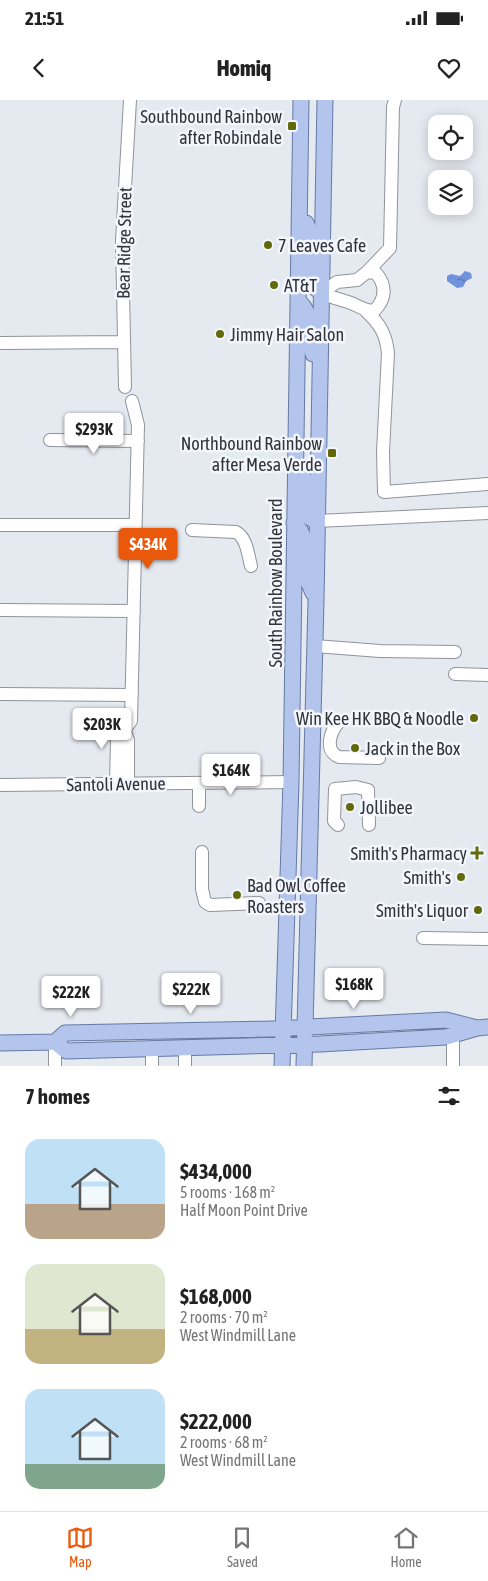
<!DOCTYPE html>
<meta charset="utf-8">
<style>
body{margin:0;font-family:"Asap Condensed",sans-serif;background:#f6f6f6;color:#222;height:100vh;display:flex;flex-direction:column;font-size:19px;white-space:nowrap}
*{box-sizing:border-box;margin:0}
p{font-size:16px;color:#767676}
.icon{flex:none;width:28px;height:28px;fill:none;stroke:currentColor;stroke-width:2;stroke-linecap:round;stroke-linejoin:round}
.map{position:relative;height:966px;overflow:hidden}
.panel{display:flex;flex-direction:column;background:#fff;flex:1}
.panel>*{flex:none}
.buttons{position:absolute;left:428px;top:15px;display:grid;gap:10px}
.buttons a{display:grid;place-items:center;width:45px;height:45px;border-radius:10px;background:#fff;box-shadow:0 2px 12px #0003;font-size:25px}
.price{position:absolute;translate:-50% -42px;padding:0 11px;border-radius:5px;background:#fff;color:#222;font-size:16px;line-height:32px;filter:drop-shadow(0 1px 2px #0008)}
.price::after{content:'';position:absolute;left:50%;top:30px;width:15px;height:11px;margin-left:-8px;background:inherit;clip-path:polygon(0 0,100% 0,50% 100%)}
.price.current{background:#ea580c;color:#fff}
ul{padding:0;list-style:none}
li{display:flex;align-items:center;gap:15px;height:125px;padding:0 25px}
li span{display:grid;place-items:center;flex:none;width:140px;height:100px;border-radius:15px;color:#555}
li>.icon{margin-inline-start:auto}
span .icon{width:60px;height:60px;fill:#fffc;stroke-width:1}
li b{font-size:21px}
h2{display:flex;justify-content:space-between;align-items:center;height:60px;padding:0 25px;font-size:21px}
.status{display:flex;justify-content:space-between;align-items:center;height:35px;padding:0 25px;background:#fff;direction:ltr}
.status svg{height:14px;fill:currentColor}
header{display:flex;justify-content:space-between;align-items:center;height:65px;padding:0 25px;background:#fff;font-size:22px;font-weight:800}
.dock{display:flex;justify-content:space-around;align-items:center;height:70px;border-top:1px solid #e0e0e0;background:#fff;font-size:14px;color:#767676}
.dock a{display:grid;justify-items:center;gap:2px}
.dock .current{color:#ea580c}
.map>svg:first-child{display:block}
.water{fill:url(#water-ripples)}
.lines{fill:none;stroke-linecap:round;stroke-linejoin:round}
.minor-casing{stroke:#90939a;stroke-width:14}
.major-casing{stroke:#667aa4;stroke-width:17}
.minor{stroke:#fff;stroke-width:12}
.major{stroke:#b3c5ec;stroke-width:15}
.poi-dot{fill:#61690b;stroke:#f3f6fe;stroke-width:2}
.labels{text-anchor:middle;dominant-baseline:central;stroke-width:5;stroke-linejoin:round;paint-order:stroke}
.poi-label{font-size:18px;fill:#333437;stroke:#f3f6fe;text-anchor:end}
.street-label{font-size:18px;fill:#333437;stroke:#f3f6fe}
</style>
<div class="status"><b>21:51</b><svg viewBox="0 0 49 12"><path d="M0 12V9h3v3zM5 12V6h3v6zM10 12V3h3v9zM15 12V0h3v12zM26 1h20v11H26zM47 4h2v5h-2z"/></svg></div>
<header><svg class="icon" aria-label="back" viewBox="0 0 24 24"><path d="M15 5l-7 7 7 7"/></svg>Homiq<svg class="icon" aria-label="heart" viewBox="0 0 24 24"><path d="M12 20l-8-8c-3-5 5-10 8-4 3-6 11-1 8 4z"/></svg></header>
<div class="map">
<svg width="488" height="966" viewBox="0 0 488 966">
<defs>
<pattern id="water-ripples" width="26" height="14" patternUnits="userSpaceOnUse" patternTransform="scale(1.25)"><rect width="26" height="14" fill="#7091dc"/><path d="M2 4q2-2 4 0t4 0M15 11q2-2 4 0t4 0" fill="none" stroke="#5d77b3"/></pattern>
</defs>
<rect width="100%" height="100%" fill="#e5e9f0"/>
<path class="water" d="M465,171L471,173L472,178L466,181L463,187L457,188L447,181V176L451,174L460,176Z"/>
<g class="lines">
<defs>
<path id="minor" d="M367,172L390,148L393,7L395,0
M367,172L376,173C387,186 386,199 374,211C364,211 358,205 348,202C338,199 330,197 321,193L337,182L357,180Z
M366,211C380,224 386,234 388,253L383,352L384,392L488,384
M0,243L123,242
M125,287L122,141L130,0
M50,340L138,341
M317,421L488,413
M0,425H135
M192,430L236,432C247,438 248,455 251,466
M0,510L134,511
M315,546L380,551L455,552
M455,574L488,575
M0,594L132,595
M338,623C330,632 324,651 339,657L379,658
M125,632L128,640V684
M199,683V706
M116,684L117,639L131,621L138,325L132,301
M0,685L291,682
M338,725L334,721L335,689L356,687L368,690L369,725
M202,752V789L205,802L210,805L259,803
M423,838L488,839
M453,935V966
M55,942V966
M185,949V966
M152,966V950"/>
<path id="major" d="M306,123L309,130L310,177L312,185L321,193
M298,201C315,214 307,236 313,254
M294,365C298,370 304,376 305,382C308,395 298,417 317,421
M294,423C309,436 302,452 304,469C305,477 310,485 313,493
M55,942L66,951L320,944L446,937L477,928L488,927
M0,943L55,942L65,933L270,929L446,920L477,928
M282,966L291,682L301,0
M304,966L316,501L325,0"/>
</defs>
<use href="#minor" class="minor-casing"/>
<use href="#major" class="major-casing"/>
<use href="#minor" class="minor"/>
<use href="#major" class="major"/>
</g>
<g class="poi-dot">
<rect x="287" y="21" width="10" height="10" rx="2.5"/>
<circle cx="268" cy="145" r="5"/>
<circle cx="274" cy="185" r="5"/>
<circle cx="220" cy="234" r="5"/>
<rect x="327" y="348" width="10" height="10" rx="2.5"/>
<circle cx="474" cy="618" r="5"/>
<circle cx="355" cy="648" r="5"/>
<circle cx="350" cy="707" r="5"/>
<path d="M474.5 745.5h5v5h5v5h-5v5h-5v-5h-5v-5h5z"/>
<circle cx="461" cy="777" r="5"/>
<circle cx="237" cy="795" r="5"/>
<circle cx="478" cy="810" r="5"/>
</g>
<g class="labels">
<g class="poi-label">
<text x="282" y="16">Southbound Rainbow<tspan x="282" dy="21">after Robindale</tspan></text>
<text x="278" y="145" text-anchor="start">7 Leaves Cafe</text>
<text x="284" y="185" text-anchor="start">AT&amp;T</text>
<text x="230" y="234" text-anchor="start">Jimmy Hair Salon</text>
<text x="322" y="343">Northbound Rainbow<tspan x="322" dy="21">after Mesa Verde</tspan></text>
<text x="464" y="618">Win Kee HK BBQ &amp; Noodle</text>
<text x="365" y="648" text-anchor="start">Jack in the Box</text>
<text x="360" y="707" text-anchor="start">Jollibee</text>
<text x="467" y="753">Smith's Pharmacy</text>
<text x="451" y="777">Smith's</text>
<text x="247" y="785" text-anchor="start">Bad Owl Coffee<tspan x="247" dy="21">Roasters</tspan></text>
<text x="468" y="810">Smith's Liquor</text>
</g>
<g class="street-label">
<text transform="translate(124 143) rotate(-89)">Bear Ridge Street</text>
<text transform="translate(275 483) rotate(-90)">South Rainbow Boulevard</text>
<text transform="translate(116 684) rotate(-1)">Santoli Avenue</text>
</g>
</g>
</svg>
<div class="buttons">
<a><svg class="icon" aria-label="locate" viewBox="0 0 24 24"><circle cx="12" cy="12" r="6"/><path d="M12 2v4M12 18v4M2 12h4M18 12h4"/></svg></a>
<a><svg class="icon" aria-label="layers" viewBox="0 0 24 24"><path d="M12 4l9 5-9 5-9-5zM3 14l9 5 9-5"/></svg></a>
</div>
<b class="price" style="left:94px;top:355px">$293K</b>
<b class="price current" style="left:148px;top:470px">$434K</b>
<b class="price" style="left:102px;top:650px">$203K</b>
<b class="price" style="left:231px;top:696px">$164K</b>
<b class="price" style="left:354px;top:910px">$168K</b>
<b class="price" style="left:191px;top:915px">$222K</b>
<b class="price" style="left:71px;top:918px">$222K</b>
</div>
<section class="panel">
<h2>7 homes<svg class="icon" aria-label="filters" viewBox="0 0 24 24"><path d="M4 7h16M4 17h16"/><circle cx="9" cy="7" r="2"/><circle cx="15" cy="17" r="2"/></svg></h2>
<ul>
<li><span style="background:linear-gradient(#bfe0f5 65%,#b9a48a 0)"><svg class="icon" aria-label="home" viewBox="0 0 24 24"><path d="M3 11l9-7 9 7M6 9v11h12V9"/></svg></span><div><b>$434,000</b><p>5 rooms · 168 m²</p><p>Half Moon Point Drive</p></div></li>
<li><span style="background:linear-gradient(#dfe7d0 65%,#c2b280 0)"><svg class="icon" aria-label="home" viewBox="0 0 24 24"><path d="M3 11l9-7 9 7M6 9v11h12V9"/></svg></span><div><b>$168,000</b><p>2 rooms · 70 m²</p><p>West Windmill Lane</p></div></li>
<li><span style="background:linear-gradient(#bfe0f5 75%,#7fa58c 0)"><svg class="icon" aria-label="home" viewBox="0 0 24 24"><path d="M3 11l9-7 9 7M6 9v11h12V9"/></svg></span><div><b>$222,000</b><p>2 rooms · 68 m²</p><p>West Windmill Lane</p></div></li>
</ul>
</section>
<nav class="dock">
<a class="current"><svg class="icon" aria-label="map" viewBox="0 0 24 24"><path d="M3 6l6-2 6 2 6-2v14l-6 2-6-2-6 2zM9 4v14M15 6v14"/></svg>Map</a>
<a><svg class="icon" aria-label="saved" viewBox="0 0 24 24"><path d="M7 4h10v16l-5-4-5 4z"/></svg>Saved</a>
<a><svg class="icon" aria-label="home" viewBox="0 0 24 24"><path d="M3 11l9-7 9 7M6 9v11h12V9"/></svg>Home</a>
</nav>
